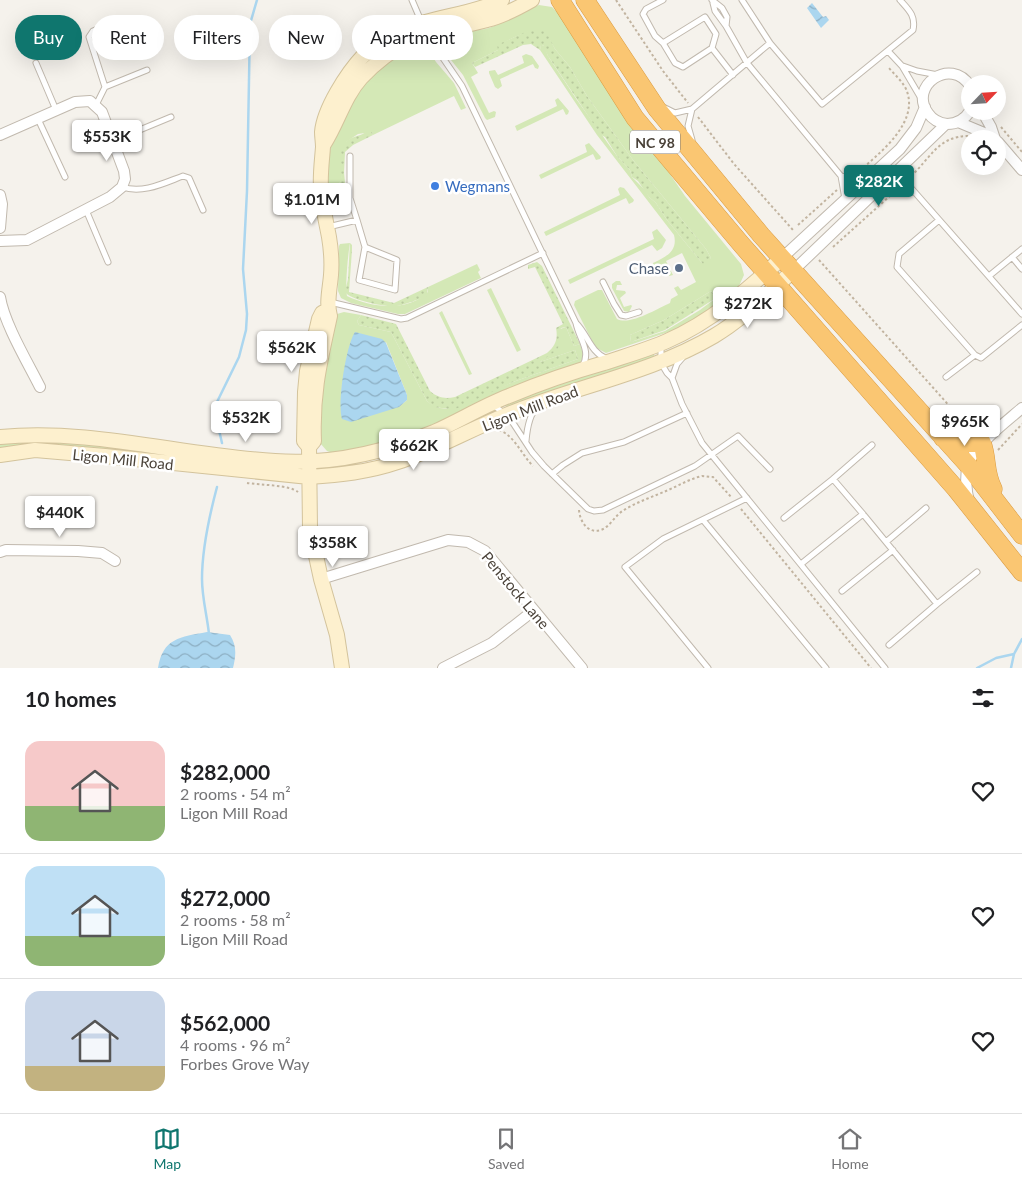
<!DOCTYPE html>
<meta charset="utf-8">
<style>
body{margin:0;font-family:Lato,sans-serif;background:#f6f6f6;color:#202124;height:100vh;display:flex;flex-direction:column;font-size:19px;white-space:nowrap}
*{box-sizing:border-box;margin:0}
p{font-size:16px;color:#757577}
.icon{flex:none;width:28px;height:28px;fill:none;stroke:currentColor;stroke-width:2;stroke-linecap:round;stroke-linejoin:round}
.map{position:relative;height:668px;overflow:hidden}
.drawer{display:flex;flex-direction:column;background:#fff;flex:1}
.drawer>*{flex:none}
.guide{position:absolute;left:15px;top:15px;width:500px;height:45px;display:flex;gap:10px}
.needle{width:32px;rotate:65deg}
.tools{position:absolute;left:961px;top:75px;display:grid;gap:10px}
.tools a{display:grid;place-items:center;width:45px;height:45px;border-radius:50%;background:#fff;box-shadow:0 5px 20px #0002;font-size:25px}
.price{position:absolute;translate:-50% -42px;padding:0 11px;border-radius:5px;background:#fff;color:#222;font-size:16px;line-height:32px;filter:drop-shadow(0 1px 2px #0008)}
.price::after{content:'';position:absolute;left:50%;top:30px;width:15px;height:11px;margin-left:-8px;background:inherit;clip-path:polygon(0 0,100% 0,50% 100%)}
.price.active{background:#0f766e;color:#fff}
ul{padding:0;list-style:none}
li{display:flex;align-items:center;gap:15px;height:125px;padding:0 25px}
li+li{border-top:1px solid #e0e0e0}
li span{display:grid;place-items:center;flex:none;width:140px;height:100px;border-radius:15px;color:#555}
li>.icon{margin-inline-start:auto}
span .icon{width:60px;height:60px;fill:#fffc;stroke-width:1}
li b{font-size:21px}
h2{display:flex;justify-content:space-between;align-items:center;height:60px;padding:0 25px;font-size:21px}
.chip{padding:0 18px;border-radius:22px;background:#fff;box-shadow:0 5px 20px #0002;font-size:18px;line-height:45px}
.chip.active{background:#0f766e;color:#fff}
.dock{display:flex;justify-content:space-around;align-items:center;height:70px;border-top:1px solid #e0e0e0;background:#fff;font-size:14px;color:#757577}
.dock a{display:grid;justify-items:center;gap:2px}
.dock .active{color:#0f766e}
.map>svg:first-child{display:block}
.grass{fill:#d4e8b6;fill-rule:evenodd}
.garden{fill:url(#garden-dots)}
.water{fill:url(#water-waves)}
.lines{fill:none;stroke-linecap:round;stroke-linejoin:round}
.stream{stroke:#abd6ef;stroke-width:2.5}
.lane-casing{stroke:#c1b9ae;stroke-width:7}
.street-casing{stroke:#c1b9ae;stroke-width:12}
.secondary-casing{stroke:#d3c39c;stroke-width:16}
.highway-casing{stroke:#da9b41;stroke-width:19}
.path{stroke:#c2b4a0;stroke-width:2;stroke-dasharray:2.5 2.5;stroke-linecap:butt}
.lane{stroke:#fff;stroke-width:5}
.street{stroke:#fff;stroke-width:10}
.secondary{stroke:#fdf0ce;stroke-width:14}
.highway{stroke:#fac672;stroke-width:18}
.shop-dot{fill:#3f7fe0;stroke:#fff;stroke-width:2}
.service-dot{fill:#5c6f8a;stroke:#fff;stroke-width:2}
.labels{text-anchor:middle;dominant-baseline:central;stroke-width:5;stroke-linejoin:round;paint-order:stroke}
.shield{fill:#fff;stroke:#807b74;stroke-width:1}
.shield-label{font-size:14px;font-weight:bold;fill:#4a4239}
.shop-label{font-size:15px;fill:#366cbe;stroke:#fff;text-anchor:start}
.service-label{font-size:15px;fill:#4e5e75;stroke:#fff;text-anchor:end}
.street-label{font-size:15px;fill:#4a4239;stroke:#fff}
</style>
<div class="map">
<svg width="1022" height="668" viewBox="0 0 1022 668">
<defs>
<pattern id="garden-dots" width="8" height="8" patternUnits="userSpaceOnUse" patternTransform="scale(1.25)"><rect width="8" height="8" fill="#d4e8b6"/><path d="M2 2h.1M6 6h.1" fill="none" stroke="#b8c89d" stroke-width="1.8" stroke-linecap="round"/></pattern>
<pattern id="water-waves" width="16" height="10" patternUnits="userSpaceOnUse" patternTransform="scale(1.25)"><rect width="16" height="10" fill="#abd6ef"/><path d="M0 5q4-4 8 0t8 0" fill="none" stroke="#8dafc3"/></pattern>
</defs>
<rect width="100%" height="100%" fill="#f5f2ec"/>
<path class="grass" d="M539,5L552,7L562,17L685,196L741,264L744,275L738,288L703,315L683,327L606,353L595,347L574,305L575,301L598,290H602L617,319C630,326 658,308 670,303L671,299L678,295L674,288L678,286L681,290L696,282L682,253L666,261L673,275L669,276L664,266L656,270L654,268L653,263C666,257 678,251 674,235L597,135L540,50L541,44L545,47L548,56L577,100L617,156L630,170L632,177L646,191L649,197L656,203L667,220L702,263L711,258L706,249L633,160L587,96L570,67L555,49L546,33L532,30C520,35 507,39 498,47V50L472,63L478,73L471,77L489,113L494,111L496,112L495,117L487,120L485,118L463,75L443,50C442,45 442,39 447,36C459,28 476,32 489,28C506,22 522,12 539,5ZM711,291L716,298L700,310L665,331L631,342L630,335L664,320Z
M419,43L426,46L436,62L454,83L466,108L461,110L454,96L373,135L372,132L358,134L346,142L341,181L337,186L339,201L341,203L332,204C322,186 331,136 339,118C343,110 372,71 378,65C387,58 408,49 419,43Z
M526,54L532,56L539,66L538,69L535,68L533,64L500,79L502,86L498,89L495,87L489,73V71L495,70L498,75L524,63L522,56Z
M558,98L569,111L568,114L566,115L563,109L517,131L515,126L557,106L555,100Z
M589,143L601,157L600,159L596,160L593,154L541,179L539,175L587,152L585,145Z
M620,187L624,188L634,200L633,202L629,204L626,198L546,236L544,232L620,195L618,189Z
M657,229L666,240L662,248L657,251L652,245L570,284L568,280L654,239L652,232Z
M350,243C348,254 345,286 347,296C372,308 408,312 428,292V287L477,264L480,270L478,272L481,278L405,314H398L351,303L341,298L338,291L339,246L340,244Z
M616,281H620L622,285H617L616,290L625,291L626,293L620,298L624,307L631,305L632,306L629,312L624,311L612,288V284Z
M491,288L521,350L517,352L487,290Z
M442,311L472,374L469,375L439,313Z
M344,312L361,315L357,321L359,325L391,332L427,401C435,408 439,408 449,409L513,382L578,359L575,350L540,362C555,348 560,354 560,329L566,327L574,346L580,344L584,356L580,363L422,431L381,446L333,453L327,451L320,443L316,408L334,317L337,314ZM386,342L407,395V400L399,407L341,414L342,383Z
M653,353L654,354V358L507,407L505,406L547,386Z
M67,440L191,458L0,449V443Z"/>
<path class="garden" d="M532,29L542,30L547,33L555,49L570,67L587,96L633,160L706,249L711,258L704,264L702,263L667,220L656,203L649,197L638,181L632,177L630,170L617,156L605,137L601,135L548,56L543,45H541L540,50L531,44L523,45L475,67L472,63L498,50L497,45Z
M366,132H372L373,135L353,145L345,152L344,173L347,201L341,203C337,200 336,198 336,193C336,187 340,185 341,179C342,168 337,155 343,145C349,136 359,137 366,132Z
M350,243L352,245V250L349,292L394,303L428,287L427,296C423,298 403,305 397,306C388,308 350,300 345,292L348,279Z
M537,262L542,266L580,344L574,346L566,327L561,328C559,333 561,335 561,341C559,352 547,356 540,362L575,350L578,359L513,382L451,411L449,409L434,407L427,401L391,332L359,325L357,321L361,315L396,324L430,391C438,398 445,399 455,397L547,353C556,346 558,338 556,328L563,324L535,267L528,269V265Z
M711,291L716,298L665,330L631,342L630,335L664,320Z"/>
<path class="water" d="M812,3L823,17L826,16L829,20L821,28L807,8Z
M355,332L382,339L386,343L407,395V400L399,407L351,422L342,419C337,404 346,345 355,332Z
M207,632L230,635C237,646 236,655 233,668H158C163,638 180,637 207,632Z"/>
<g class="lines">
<path class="stream" d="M222,443L215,413L217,402L239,357L246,330L247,314L243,269L247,191L250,24L257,0
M209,634C207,615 202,598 202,579C202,548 209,517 217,487
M977,668L996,658L1014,654
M1011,668L1014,654L1022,639"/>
<defs>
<path id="lane" d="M412,0L421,21
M663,0L646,9L643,14L655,36L663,43
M712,0L722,8L727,17L726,26L747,63L841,176L863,182
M742,0L770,43L822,104L913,30C916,16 909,10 900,0
M713,3L715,11L726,26
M428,36L462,86L576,323C579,339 592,351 582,367
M712,48L716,34L705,17L663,43L675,63L683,67L712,48L733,75
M888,51L902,66L922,100
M36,63L56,110
M903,66L917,71L938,75
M105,87L147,70
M96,105L105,87L89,37L93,31L117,21
M665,108L675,113L692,109L770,43
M692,109L688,126L692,140
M38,119L65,177
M113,141L171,117
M350,156V198L357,220
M897,172L1022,314
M841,176L845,199
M122,187C143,194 164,183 183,176L189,178L203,210
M86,210L108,262
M939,220L899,254L897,267L975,355L981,358L1022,325
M328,227L357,220L365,247L397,260L395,290L359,280L365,247
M1012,257L1022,269
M989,276L1022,249
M603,282L614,304L621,315L626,316L639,312
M330,302L401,319L407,318L543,253
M576,323C588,335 590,352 607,359
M663,347L661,349V363L667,373L672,378L682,404L702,443L885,668
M946,377L975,355
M672,378L677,364L683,357
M492,404L506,415L513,423L532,452L544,466L588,509L594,511L603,510L695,466L738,436L770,469
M526,441C527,429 529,415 537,407
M552,474L563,465L582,453L624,442L687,413
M833,479L872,445
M863,514L937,604L977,572
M784,518L833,479L863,514L801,564
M703,520L826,668
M886,542L926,508
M842,591L893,550
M889,645L937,604
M708,668L625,567L663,539L747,498"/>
<path id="street" d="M970,86C951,56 908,86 928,113C932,119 939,123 947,124C957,124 965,119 970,111
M982,111L991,127L995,139
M958,122L994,137
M0,135L75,102L90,101L102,112L124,171L125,179L122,187L110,197L27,240L0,241
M998,142L1022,170
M0,195L2,204L0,228
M782,258L900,149L916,128L925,107
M793,271L946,124
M0,297C4,323 28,363 40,387
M969,501C966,491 965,475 968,465C975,445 1006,422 1022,408
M0,552L6,550L78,551L102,553L115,561
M321,579L448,540L468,542L485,551L582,668
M443,668L492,643L533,611"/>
<path id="secondary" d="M324,144C338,122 344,97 361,78C374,64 393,49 410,41C434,30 462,27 487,20C503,16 518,8 532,0
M328,310L322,313L319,319L307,371L305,392L304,441L309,447L310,528L321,579L337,635L342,668
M0,437C92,428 183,456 275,461C329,465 383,453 434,432C459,421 483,406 509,396C540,383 572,372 604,363C625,356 647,350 667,341C711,322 747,290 782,258
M309,447L314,441C312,393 320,362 330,316C326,304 330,288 331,275C332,263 331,249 329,237C326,221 322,205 321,189C320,174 322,161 323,147C323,142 322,137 322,132C324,109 347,73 363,56C375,45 389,35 404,29C436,16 471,15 502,0
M0,455L35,450L105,456L309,477C339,475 369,472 398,462C439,448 476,426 516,411C582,385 653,372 714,336C743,319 768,293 793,271"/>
<path id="highway" d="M560,0L635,118L741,244L956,489L1022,572
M585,0L657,109L761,235L968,465L1022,535
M943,438L959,443H982C988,460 984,471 993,489"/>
</defs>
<use href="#lane" class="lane-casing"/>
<use href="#street" class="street-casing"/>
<use href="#secondary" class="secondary-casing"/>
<use href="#highway" class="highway-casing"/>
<path class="path" d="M616,0L663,71L688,103
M698,117L734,164L793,230
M1001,127L1022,152
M856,174C877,155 921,123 906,89C902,81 895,75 889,68
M911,176C930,159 938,136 968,136
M798,225L837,190
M833,247L900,187
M819,260L970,429
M499,430C515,436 521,454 533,466
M998,450L1022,424
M247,483C260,485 290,485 298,492
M741,509L871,668
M579,510C580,522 588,534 601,530C610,527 615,515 624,510C637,502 652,497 666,491C678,486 689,479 702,476L713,477L732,498"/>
<use href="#lane" class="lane"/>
<use href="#street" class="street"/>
<use href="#secondary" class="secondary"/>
<use href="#highway" class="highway"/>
</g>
<circle class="shop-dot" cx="435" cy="186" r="5"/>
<circle class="service-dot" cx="679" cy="268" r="5"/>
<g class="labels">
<rect class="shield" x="630" y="130.5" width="50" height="23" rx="4"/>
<g class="shield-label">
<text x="655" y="142">NC 98</text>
</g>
<g class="shop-label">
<text x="445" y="186">Wegmans</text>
</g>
<g class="service-label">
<text x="669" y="268">Chase</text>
</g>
<g class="street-label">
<text transform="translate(530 408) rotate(-21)">Ligon Mill Road</text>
<text transform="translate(123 459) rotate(6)">Ligon Mill Road</text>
<text transform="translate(516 590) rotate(50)">Penstock Lane</text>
</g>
</g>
</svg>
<div class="tools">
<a><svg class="needle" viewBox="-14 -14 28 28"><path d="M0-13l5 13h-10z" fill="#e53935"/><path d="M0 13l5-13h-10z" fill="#757577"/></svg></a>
<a><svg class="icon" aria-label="locate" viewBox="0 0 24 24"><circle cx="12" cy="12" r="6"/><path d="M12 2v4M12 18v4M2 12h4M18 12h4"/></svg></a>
</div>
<b class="price" style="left:107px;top:162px">$553K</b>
<b class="price active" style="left:879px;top:207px">$282K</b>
<b class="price" style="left:312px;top:225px">$1.01M</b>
<b class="price" style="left:748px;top:329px">$272K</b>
<b class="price" style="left:292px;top:373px">$562K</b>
<b class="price" style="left:246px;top:443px">$532K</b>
<b class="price" style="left:965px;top:447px">$965K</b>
<b class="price" style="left:414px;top:471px">$662K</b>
<b class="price" style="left:60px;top:538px">$440K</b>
<b class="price" style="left:333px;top:568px">$358K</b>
<div class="guide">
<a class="chip active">Buy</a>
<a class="chip">Rent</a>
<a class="chip">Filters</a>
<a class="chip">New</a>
<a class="chip">Apartment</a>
</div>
</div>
<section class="drawer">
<h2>10 homes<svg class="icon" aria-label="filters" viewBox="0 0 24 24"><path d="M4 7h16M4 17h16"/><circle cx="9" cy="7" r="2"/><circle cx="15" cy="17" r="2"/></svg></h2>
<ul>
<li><span style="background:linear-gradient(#f6c9c9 65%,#8fb573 0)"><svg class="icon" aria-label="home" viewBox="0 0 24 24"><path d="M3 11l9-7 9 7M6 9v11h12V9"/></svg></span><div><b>$282,000</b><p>2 rooms · 54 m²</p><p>Ligon Mill Road</p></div><svg class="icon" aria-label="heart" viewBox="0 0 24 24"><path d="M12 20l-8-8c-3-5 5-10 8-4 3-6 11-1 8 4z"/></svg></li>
<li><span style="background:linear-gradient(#bfe0f5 70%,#8fb573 0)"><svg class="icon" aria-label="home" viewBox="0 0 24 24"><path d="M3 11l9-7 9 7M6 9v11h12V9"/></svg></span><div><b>$272,000</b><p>2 rooms · 58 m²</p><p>Ligon Mill Road</p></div><svg class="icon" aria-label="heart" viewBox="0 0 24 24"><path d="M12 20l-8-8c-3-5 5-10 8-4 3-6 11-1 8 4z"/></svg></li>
<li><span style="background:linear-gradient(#c9d6e8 75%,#c2b280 0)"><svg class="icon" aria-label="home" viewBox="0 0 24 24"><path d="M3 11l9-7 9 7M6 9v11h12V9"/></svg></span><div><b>$562,000</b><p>4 rooms · 96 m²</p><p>Forbes Grove Way</p></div><svg class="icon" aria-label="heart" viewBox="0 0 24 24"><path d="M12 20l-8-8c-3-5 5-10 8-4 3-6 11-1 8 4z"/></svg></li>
</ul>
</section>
<nav class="dock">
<a class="active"><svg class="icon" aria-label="map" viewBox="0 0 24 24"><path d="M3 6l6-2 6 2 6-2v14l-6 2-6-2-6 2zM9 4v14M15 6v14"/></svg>Map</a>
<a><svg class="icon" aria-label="saved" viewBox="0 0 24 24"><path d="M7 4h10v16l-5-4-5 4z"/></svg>Saved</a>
<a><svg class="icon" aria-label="home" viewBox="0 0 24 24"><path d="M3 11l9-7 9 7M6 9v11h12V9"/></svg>Home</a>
</nav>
